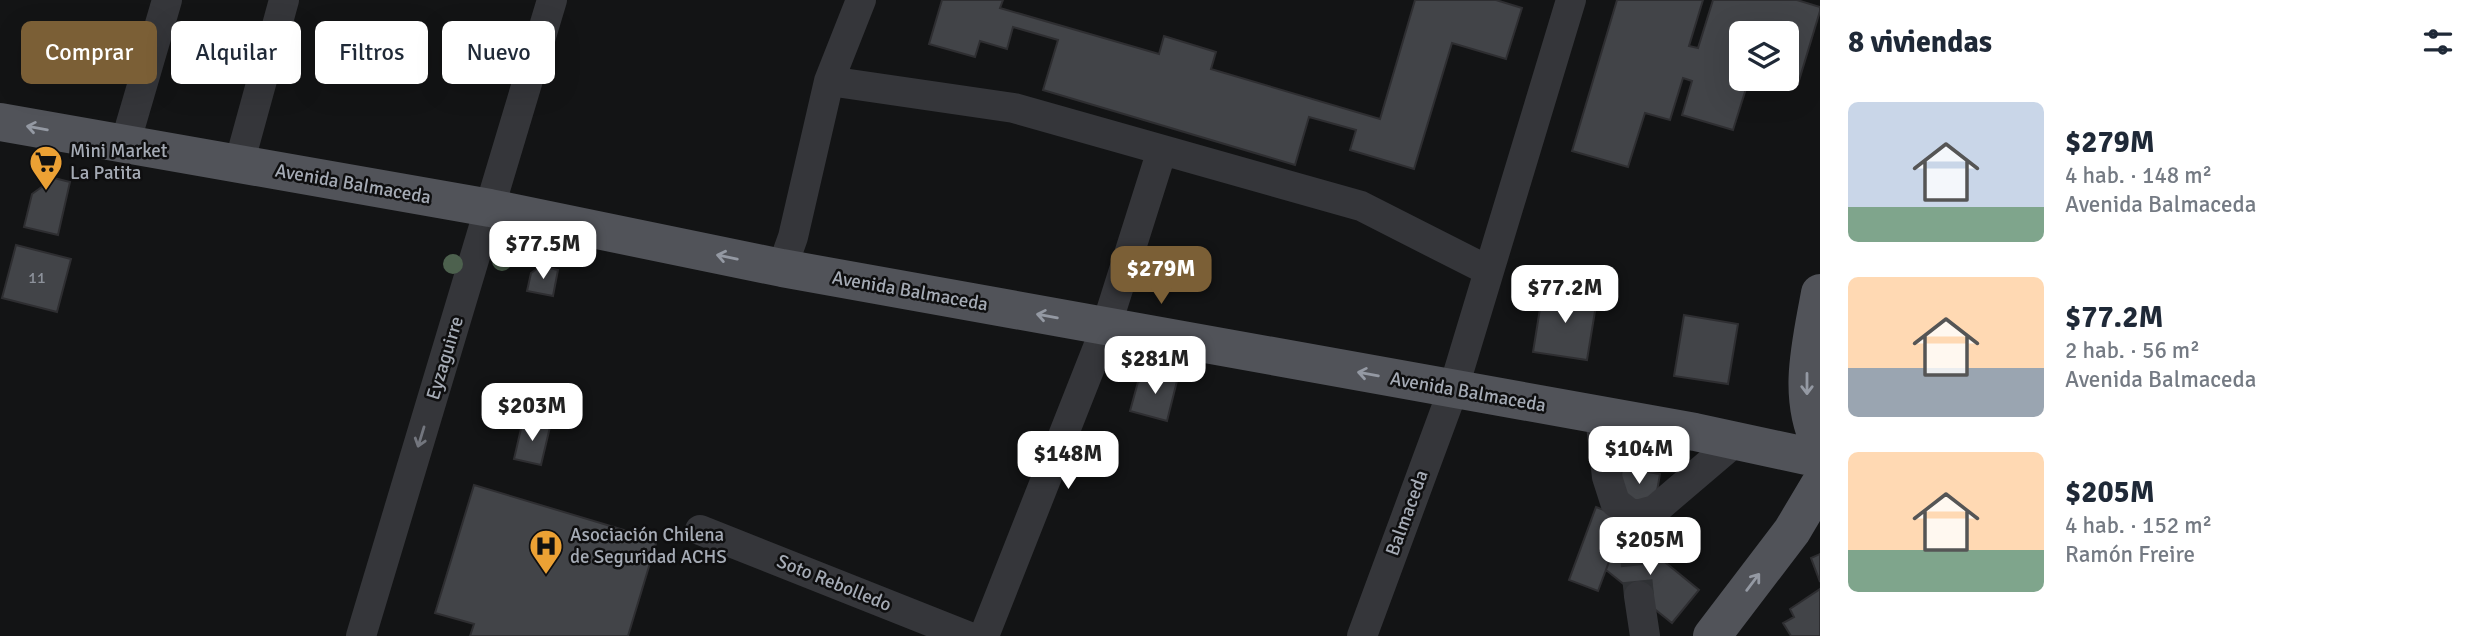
<!DOCTYPE html>
<html lang="es">
<meta charset="utf-8">
<style>
body{margin:0;font-family:Signika,sans-serif;background:#f2f2f3;color:#1f2937;height:100vh;display:flex;flex-direction:column;font-size:26px;white-space:nowrap}
*{box-sizing:border-box;margin:0}
p{font-size:23px;color:#747a83}
.icon{flex:none;width:38px;height:38px;fill:none;stroke:currentColor;stroke-width:2;stroke-linecap:round;stroke-linejoin:round}
.map{position:relative;flex:1;overflow:hidden}
.details{display:flex;flex-direction:column;background:#fff;width:665px}
.details>*{flex:none}
.banner{position:absolute;left:21px;top:21px;width:665px;height:63px;display:flex;gap:14px}
.buttons{position:absolute;left:1729px;top:21px;display:grid;gap:14px}
.buttons a{display:grid;place-items:center;width:70px;height:70px;border-radius:10px;background:#fff;box-shadow:0 7px 28px #0002;font-size:35px}
.price{position:absolute;translate:-50% -60px;padding:0 16px;border-radius:14px;background:#fff;color:#222;font-size:23px;line-height:46px;filter:drop-shadow(0 2px 4px #0008)}
.price::after{content:'';position:absolute;left:50%;top:42px;width:21px;height:16px;margin-left:-10px;background:inherit;clip-path:polygon(0 0,100% 0,50% 100%)}
.price.active{background:#7b5f36;color:#fff}
ul{padding:0;list-style:none}
li{display:flex;align-items:center;gap:21px;height:175px;padding:0 28px}
li span{display:grid;place-items:center;flex:none;width:196px;height:140px;border-radius:10px;color:#555}
li>.icon{margin-inline-start:auto}
span .icon{width:84px;height:84px;fill:#fffc;stroke-width:1}
li b{font-size:30px}
h2{display:flex;justify-content:space-between;align-items:center;height:84px;padding:0 28px;font-size:30px}
.tag{padding:0 24px;border-radius:10px;background:#fff;box-shadow:0 7px 28px #0002;font-size:24px;line-height:63px}
.tag.active{background:#7b5f36;color:#fff}
main{display:flex;flex:1;min-height:0}
.map>svg:first-child{display:block}
.building{fill:#424448;stroke:#2e2e31;stroke-width:2}
.lines{fill:none;stroke-linecap:round;stroke-linejoin:round}
.minor-tunnel{stroke:#303235;stroke-width:30;stroke-dasharray:30 15;stroke-linecap:butt}
.minor{stroke:#35363a;stroke-width:30}
.major{stroke:#515359;stroke-width:38}
.tree{fill:#4d614e}
.oneway{stroke:#9499a3}
.oneway2{stroke:#73767e}
.labels{text-anchor:middle;dominant-baseline:central;stroke-width:5;stroke-linejoin:round;paint-order:stroke}
.number-label{font-size:16px;fill:#8c919a}
.poi-label{font-size:19px;fill:#a5abb5;stroke:#0f0f10;text-anchor:start}
.street-label{font-size:19px;fill:#a5abb5;stroke:#0f0f10}
</style>
<main>
<div class="map">
<svg width="1820" height="636" viewBox="0 0 1820 636">
<rect width="100%" height="100%" fill="#131415"/>
<path class="building" d="M942,0H1003L1000,8L1159,54L1164,36L1216,52L1211,69L1380,119L1415,0H1496L1522,8L1506,59L1452,43L1414,169L1350,150L1356,130L1309,117L1295,165L1043,90L1058,40L1013,27L1007,49L980,41L975,57L929,44Z
M1617,0H1703L1689,46L1698,48L1713,0H1797L1820,7V11L1798,84L1781,79H1787V33H1741V79H1749L1733,130L1682,115L1692,81L1683,78L1670,120L1645,113L1628,167L1572,151Z
M54,178L70,182L58,235L24,227L32,194Z
M16,245L71,259L57,312L2,298Z
M541,266L558,270L553,296L527,291L531,273Z
M1543,290L1597,299L1587,360L1533,352Z
M1684,315L1738,324L1728,384L1674,376Z
M1160,372L1178,377L1167,421L1130,411L1138,382Z
M523,420L550,427L541,465L514,459Z
M1622,468L1660,474L1655,503L1618,498Z
M474,485L657,540L628,636H470L474,624L435,613Z
M1596,507L1622,517V527L1598,591L1569,580Z
M1622,527L1699,590L1672,623L1606,570Z
M1820,554V582L1811,558Z
M1820,589V636H1791L1783,623L1794,617L1790,609Z"/>
<g class="lines">
<path class="minor-tunnel" d="M1633,536L1639,596"/>
<path class="minor" d="M829,81L1014,108L1361,206L1489,271
M125,144L167,0
M239,164L284,0
M782,268L793,237L829,81L861,0
M1600,416L1607,477L1615,502L1633,516V536
M1633,516L1655,510L1737,440
M700,530L967,636
M1639,596L1645,636
M361,636L552,0
M984,636L1106,327L1162,150
M1362,636L1453,390L1571,0"/>
<path class="major" d="M0,122L490,208L782,268L1695,432L1820,459
M1820,293C1811,344 1797,395 1820,444
M1712,636L1792,531L1820,484"/>
</g>
<g class="tree">
<circle cx="502" cy="261" r="10"/>
<circle cx="453" cy="264" r="10"/>
</g>
<defs><path id="oneway-shaft" d="M-6 0H5M1.5-3L5.5 0L1.5 3" fill="none" stroke-width="1.6" stroke-linecap="round" stroke-linejoin="round" transform="scale(1.75)"/></defs>
<g class="oneway">
<use href="#oneway-shaft" transform="translate(37 128) rotate(-170)"/>
<use href="#oneway-shaft" transform="translate(727 257) rotate(-168)"/>
<use href="#oneway-shaft" transform="translate(1047 316) rotate(-170)"/>
<use href="#oneway-shaft" transform="translate(1368 374) rotate(-170)"/>
<use href="#oneway-shaft" transform="translate(1807 384) rotate(90)"/>
<use href="#oneway-shaft" transform="translate(1753 582) rotate(-53)"/>
</g>
<use class="oneway2" href="#oneway-shaft" transform="translate(421 437) rotate(107)"/>
<defs>
<symbol id="supermarket-pin" viewBox="-11 -11 22 30"><path d="M0 17L-7.5 6A9.5 9.5 0 1 1 7.5 6Z" fill="#eca134" stroke="#0f0f10"/><path d="M-6-5.5h2.5l.6 2H6L4.5 2H-2.5L-4.4-4H-6ZM-1.5 3.2a1.3 1.3 0 1 0 .1 0ZM3 3.2a1.3 1.3 0 1 0 .1 0Z" fill="#111"/></symbol>
<symbol id="hospital-pin" viewBox="-11 -11 22 30"><path d="M0 17L-7.5 6A9.5 9.5 0 1 1 7.5 6Z" fill="#eca134" stroke="#0f0f10"/><path d="M-5-5h3v3.5h4V-5h3V5h-3V1.5h-4V5h-3Z" fill="#111"/></symbol>
</defs>
<g fill-rule="evenodd">
<use href="#supermarket-pin" x="27" y="143" width="38" height="52"/>
<use href="#hospital-pin" x="527" y="527" width="38" height="52"/>
</g>
<g class="labels">
<g class="number-label">
<text x="37" y="278">11</text>
</g>
<g class="poi-label">
<text x="70" y="151">Mini Market<tspan x="70" dy="22">La Patita</tspan></text>
<text x="570" y="535">Asociación Chilena<tspan x="570" dy="22">de Seguridad ACHS</tspan></text>
</g>
<g class="street-label">
<text transform="translate(353 184) rotate(10)">Avenida Balmaceda</text>
<text transform="translate(910 291) rotate(10)">Avenida Balmaceda</text>
<text transform="translate(445 358) rotate(-73)">Eyzaguirre</text>
<text transform="translate(1468 392) rotate(10)">Avenida Balmaceda</text>
<text transform="translate(1407 513) rotate(-70)">Balmaceda</text>
<text transform="translate(834 583) rotate(22)">Soto Rebolledo</text>
</g>
</g>
</svg>
<div class="buttons">
<a><svg class="icon" aria-label="layers" viewBox="0 0 24 24"><path d="M12 4l9 5-9 5-9-5zM3 14l9 5 9-5"/></svg></a>
</div>
<b class="price" style="left:543px;top:281px">$77.5M</b>
<b class="price active" style="left:1161px;top:306px">$279M</b>
<b class="price" style="left:1565px;top:325px">$77.2M</b>
<b class="price" style="left:1155px;top:396px">$281M</b>
<b class="price" style="left:532px;top:443px">$203M</b>
<b class="price" style="left:1639px;top:486px">$104M</b>
<b class="price" style="left:1068px;top:491px">$148M</b>
<b class="price" style="left:1650px;top:577px">$205M</b>
<div class="banner">
<a class="tag active">Comprar</a>
<a class="tag">Alquilar</a>
<a class="tag">Filtros</a>
<a class="tag">Nuevo</a>
</div>
</div>
<section class="details">
<h2>8 viviendas<svg class="icon" aria-label="filters" viewBox="0 0 24 24"><path d="M4 7h16M4 17h16"/><circle cx="9" cy="7" r="2"/><circle cx="15" cy="17" r="2"/></svg></h2>
<ul>
<li><span style="background:linear-gradient(#c9d6e8 75%,#7fa58c 0)"><svg class="icon" aria-label="home" viewBox="0 0 24 24"><path d="M3 11l9-7 9 7M6 9v11h12V9"/></svg></span><div><b>$279M</b><p>4 hab. · 148 m²</p><p>Avenida Balmaceda</p></div></li>
<li><span style="background:linear-gradient(#ffd9b3 65%,#9aa5b1 0)"><svg class="icon" aria-label="home" viewBox="0 0 24 24"><path d="M3 11l9-7 9 7M6 9v11h12V9"/></svg></span><div><b>$77.2M</b><p>2 hab. · 56 m²</p><p>Avenida Balmaceda</p></div></li>
<li><span style="background:linear-gradient(#ffd9b3 70%,#7fa58c 0)"><svg class="icon" aria-label="home" viewBox="0 0 24 24"><path d="M3 11l9-7 9 7M6 9v11h12V9"/></svg></span><div><b>$205M</b><p>4 hab. · 152 m²</p><p>Ramón Freire</p></div></li>
</ul>
</section>
</main>
